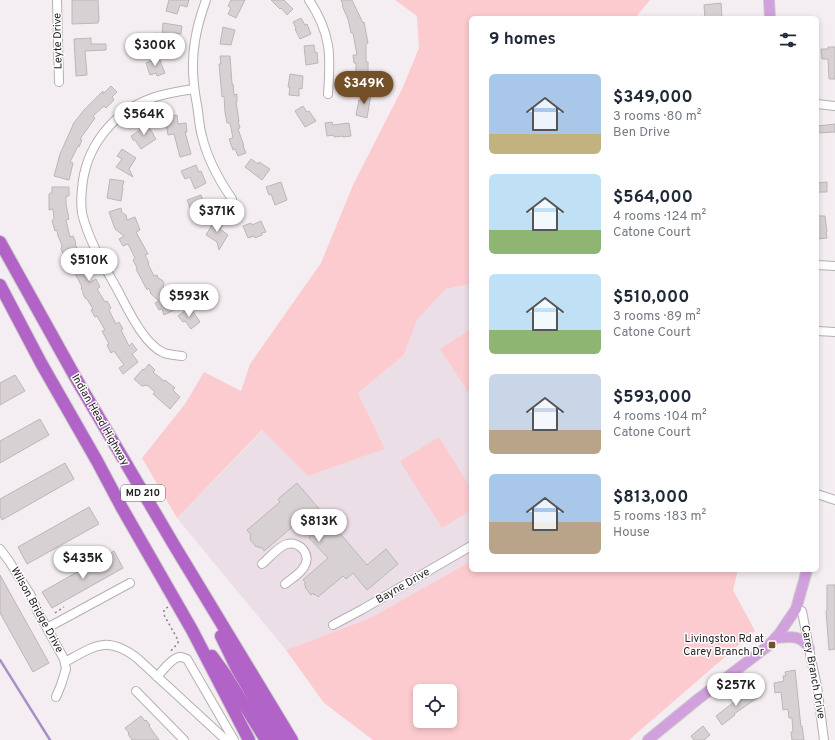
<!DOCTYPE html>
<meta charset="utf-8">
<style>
body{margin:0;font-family:Overpass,sans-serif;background:#f6f6f7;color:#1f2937;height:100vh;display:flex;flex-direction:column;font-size:15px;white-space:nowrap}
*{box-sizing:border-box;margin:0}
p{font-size:13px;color:#747a83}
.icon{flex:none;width:22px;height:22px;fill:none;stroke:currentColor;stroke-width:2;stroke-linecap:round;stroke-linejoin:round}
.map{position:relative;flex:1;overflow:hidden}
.drawer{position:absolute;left:469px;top:16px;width:350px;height:556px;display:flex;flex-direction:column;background:#fff;border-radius:6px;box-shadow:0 2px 6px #0003}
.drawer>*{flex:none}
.fabs{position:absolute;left:413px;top:684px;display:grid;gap:8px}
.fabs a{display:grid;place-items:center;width:44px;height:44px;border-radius:6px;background:#fff;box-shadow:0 2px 6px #0003;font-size:20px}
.price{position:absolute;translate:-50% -34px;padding:0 9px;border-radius:14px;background:#fff;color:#222;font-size:13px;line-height:26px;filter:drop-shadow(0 1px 2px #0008)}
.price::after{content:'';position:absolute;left:50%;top:24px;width:12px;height:9px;margin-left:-6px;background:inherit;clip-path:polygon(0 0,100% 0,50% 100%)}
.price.selected{background:#735028;color:#fff}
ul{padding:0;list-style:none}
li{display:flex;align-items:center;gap:12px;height:100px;padding:0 20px}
li span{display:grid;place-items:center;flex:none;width:112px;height:80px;border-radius:6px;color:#555}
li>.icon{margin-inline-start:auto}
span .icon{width:48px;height:48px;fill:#fffc;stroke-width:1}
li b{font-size:17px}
h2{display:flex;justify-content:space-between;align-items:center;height:48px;padding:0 20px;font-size:17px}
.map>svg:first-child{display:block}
.built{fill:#ebdee6}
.green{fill:#fccbcf;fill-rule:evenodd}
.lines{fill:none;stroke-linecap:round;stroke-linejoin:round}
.stream{stroke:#a591c8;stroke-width:2.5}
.building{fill:#d8d1d3;stroke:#bdb6b8}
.minor-casing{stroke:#b5afb3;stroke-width:10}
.major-casing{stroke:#cbcaca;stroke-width:12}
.highway-casing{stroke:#cbcaca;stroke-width:14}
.path{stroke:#837f82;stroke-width:1.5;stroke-dasharray:2 3;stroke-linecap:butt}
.minor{stroke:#fff;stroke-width:8}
.major{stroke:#d1a1dd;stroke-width:10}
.highway{stroke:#b263c7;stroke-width:12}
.poi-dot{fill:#735028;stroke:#fefdfe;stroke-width:1.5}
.labels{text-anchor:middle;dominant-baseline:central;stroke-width:3;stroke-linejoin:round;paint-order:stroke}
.shield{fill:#fefdfe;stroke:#666465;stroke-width:1}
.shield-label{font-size:10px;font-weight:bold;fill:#252324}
.street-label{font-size:11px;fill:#252324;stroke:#fefdfe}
.poi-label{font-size:11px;fill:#252324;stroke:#fefdfe;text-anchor:end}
</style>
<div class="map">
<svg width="835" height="740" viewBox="0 0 835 740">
<rect width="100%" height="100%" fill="#f4eef2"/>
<path class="built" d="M471,284V561L370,618L286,650L177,518L263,430L308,476L385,449L358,393L404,355L417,320L446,289Z"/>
<path class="green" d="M395,0H650L635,18H471V284L446,289L417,320L404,355L358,393L385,449L308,476L262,430L177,518L142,458L185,404L204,372L241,391L250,364L321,263L353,185L403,87L419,48L417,16Z
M471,329V396L440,349Z
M439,437L471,489V510L442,528L400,461Z
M471,561V570H738L733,590L755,631L629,740H373L324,703L286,650L370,618ZM420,691H450V721H420Z"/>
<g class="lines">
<path class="stream" d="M0,660L50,740"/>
</g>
<path class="building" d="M72,0H98L99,21H98V23L72,24Z
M169,0H189L187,7L180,5L177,14L166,11Z
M231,0H245L236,18L228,14L231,8L228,6Z
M271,0H284L293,9L287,15L281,8L280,9Z
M341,0H352L363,23L364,22L368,43L366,44V62H368V72H370V79H356V63H354L353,55H357L353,33H351L348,19L344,10L342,5H343Z
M721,3L722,18H705L704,5Z
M301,18L305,25L307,24L311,34L300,39L295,29L296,28L293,22Z
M163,23L182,26L181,34L174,33L172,43L155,41L156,33L162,34Z
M223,27L235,30L231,45L220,44Z
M91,38V44H106V50L85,51L87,75L76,76L74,39Z
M314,45L315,53L317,52L318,63L306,65L304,46Z
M828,47H835V79H829L828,59H822L821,49H828Z
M220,56H230L232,84H233L234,95L237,94V102H236L239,121H238L240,128L238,129L244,146H243L246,153L238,156L235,149L233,150L229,139L233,138L230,123H227L225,112L224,96L222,97L219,64H221Z
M159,58L165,73L157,76L156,73L150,75L146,63Z
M290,74L303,76L302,89L299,88V96L289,95L290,87H288Z
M111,86L117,92L112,97L114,100L106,108L104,106L93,116L95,118L80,139L82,140L79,147L78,146L70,162L73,163L69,180L54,176L60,154L73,125V124L84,110L103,91V94Z
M362,93L371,94L367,118L356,115L359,100L360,101Z
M303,106L307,112L309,111L316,121L305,127L295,111Z
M177,115L178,124L186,123L187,132H185L191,154L180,157L174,134L168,135L165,117Z
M332,122L333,125L349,123L351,136L343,137V136L334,137V135L327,136L325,123Z
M146,123L154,135H153L156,139L141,149L135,140H133L131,136L140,130L139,128Z
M835,124V132L817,133V126Z
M122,149L136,158L129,169L133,177L116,167L122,159L117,156Z
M251,159L258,164L259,162L270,169L262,180L245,167Z
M196,165L199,172L201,171L206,183L195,189L190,177L185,179L181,171Z
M110,179L124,181L122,188H123L121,201L107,198Z
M281,182L287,200L275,205L271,194L269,195L266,187Z
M827,182V192H817V183Z
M52,187H69V196H66V204L69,219L66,220L70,237L73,236L76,243L75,244L82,259L84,257L88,264L89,283L96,279L100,287L97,289L105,302L107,301L111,308L109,310L116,324L119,322L123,329L121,330L129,346L132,343L137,350L132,354L138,362L123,374L119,368L124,365L114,351L111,353L107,345L109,344L102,331L105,330L97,316L95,317L91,310L93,309L87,299L85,298L83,294V292L81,288L82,287L68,259L66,260L61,249L62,245L58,236L57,230L55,231L52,221L54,218L53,209L49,210V194L52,192Z
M201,195L204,204L207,203L210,212L195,218L193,212L192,213L187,200Z
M121,208L122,213L126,215L127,220L135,217L140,230L136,232L148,254L145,255L149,263L148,264L154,276L157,275L158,278L162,280L164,283L163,286L168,296H170L176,309L164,315L162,309L159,310L155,303L159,301L151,294L149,288L147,290L136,269L137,268L133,260L135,258L128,244L123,246L119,239L124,236L115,229L109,212Z
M817,216H825L827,232H826L827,238L817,239Z
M216,218L224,223L220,229L228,235L219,250L217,242L206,235Z
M261,221L266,232L262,233V235L255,238L254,236L248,238L243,226L251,223L252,225Z
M190,307L200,322L191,329L185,321L183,322L178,316Z
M149,364L155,370L153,372L164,381L165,380L175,388L173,390L180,397L170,409L153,394L155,392L147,385L142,386L134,379L143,369L144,370Z
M15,375L25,391L0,405V383Z
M40,419L49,435L0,463V441Z
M65,463L74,479L2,520L0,516V499Z
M297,483L367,565L386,549L398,564L367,590L353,573L346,579L343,576L318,597L315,594L314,595L313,593L311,595L305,587L306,586L304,584L306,583L303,580L328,558L309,538L310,537L298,522L264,551L261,547L259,548L258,546L256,547L250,539L251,538L250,536L251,535L247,530L280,502L278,499Z
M89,507L99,524L27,564L18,547Z
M114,551L123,568L52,608L42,592Z
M0,575L49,663L33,672L0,613Z
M827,585H835V649L829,650L826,611H827Z
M795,670L801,727L802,726L804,740H792L791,732H793L792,718H789L788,709L783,710L781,692L775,693L774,683L784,681L783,676H786L785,672Z
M751,689L757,698L734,714L735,715L722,725L716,716L734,702L740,697V696Z
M141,716L145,721L146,720L150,725L149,726L159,740H132L128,734L129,733L125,728Z
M703,726L710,735L704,740H694L691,736Z"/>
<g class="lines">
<defs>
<path id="minor" d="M57,0L59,82
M206,0C201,14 197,27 195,41C191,63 193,84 197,105C199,116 199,126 202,136C207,158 219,180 232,199
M309,0C331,33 331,55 328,94
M817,104L835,106
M817,265L835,266
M817,331L835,332
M182,356C176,355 170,355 164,353C143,344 127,307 116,287C103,264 88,239 82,213C81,205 81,197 82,189C85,147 113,112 152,98C166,93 180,91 194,89
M817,494L835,500
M0,549L9,561L17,574L30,594L38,612L64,659L66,669L61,685L56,697
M262,564C268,559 279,546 287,544C300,541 312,555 304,567C300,574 291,579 285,584
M796,609L802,611L811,659L817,686L824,740
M333,625L363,609L471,546
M47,628L130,583
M65,662C95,646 106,635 137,658L226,740
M157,677C162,671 173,657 180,657C183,657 184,658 187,659L234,740
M136,691L184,740"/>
<path id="major" d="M769,0L770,18
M776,638C790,637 800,634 809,648
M648,740L697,700L768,646L779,634L796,609L807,570"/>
<path id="highway" d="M0,242L78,382L174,545L292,740
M0,285L41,363L97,461L122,508L192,630L249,740
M221,636L237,669L279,740
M212,656L225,674L266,740"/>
</defs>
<use href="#minor" class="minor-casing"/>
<use href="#major" class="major-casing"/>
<use href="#highway" class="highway-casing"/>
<path class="path" d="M168,607L164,610V615L178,640V643L170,652
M55,613L64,607"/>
<use href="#minor" class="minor"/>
<use href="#major" class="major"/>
<use href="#highway" class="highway"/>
</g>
<rect class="poi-dot" x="768" y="641" width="8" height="8" rx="2"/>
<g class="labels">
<rect class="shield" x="121" y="485" width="44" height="16" rx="3"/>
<g class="shield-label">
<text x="143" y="493">MD 210</text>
</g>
<g class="street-label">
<text transform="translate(58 41) rotate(-91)">Leyte Drive</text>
<text transform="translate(100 420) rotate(60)">Indian Head Highway</text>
<text transform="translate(403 586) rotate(-30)">Bayne Drive</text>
<text transform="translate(37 610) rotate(61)">Wilson Bridge Drive</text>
<text transform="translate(813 672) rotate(80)">Carey Branch Drive</text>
</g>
<g class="poi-label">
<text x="764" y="639">Livingston Rd at<tspan x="764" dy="13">Carey Branch Dr</tspan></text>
</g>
</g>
</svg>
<div class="fabs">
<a><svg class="icon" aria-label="locate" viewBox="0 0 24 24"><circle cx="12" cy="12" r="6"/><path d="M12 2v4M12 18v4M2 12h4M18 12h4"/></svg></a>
</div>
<b class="price" style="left:155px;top:67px">$300K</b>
<b class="price selected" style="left:364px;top:105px">$349K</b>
<b class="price" style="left:144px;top:136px">$564K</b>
<b class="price" style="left:217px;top:233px">$371K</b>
<b class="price" style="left:89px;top:282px">$510K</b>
<b class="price" style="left:189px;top:318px">$593K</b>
<b class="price" style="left:319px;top:543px">$813K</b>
<b class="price" style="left:83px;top:580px">$435K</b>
<b class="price" style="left:736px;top:707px">$257K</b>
<section class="drawer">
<h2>9 homes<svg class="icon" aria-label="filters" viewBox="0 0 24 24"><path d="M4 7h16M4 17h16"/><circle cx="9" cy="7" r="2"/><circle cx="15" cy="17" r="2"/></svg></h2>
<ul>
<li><span style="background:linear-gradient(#a9c7e8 75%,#c2b280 0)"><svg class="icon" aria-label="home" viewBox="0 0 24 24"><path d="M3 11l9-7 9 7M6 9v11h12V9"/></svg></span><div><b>$349,000</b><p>3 rooms · 80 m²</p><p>Ben Drive</p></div></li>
<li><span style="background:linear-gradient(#bfe0f5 70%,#8fb573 0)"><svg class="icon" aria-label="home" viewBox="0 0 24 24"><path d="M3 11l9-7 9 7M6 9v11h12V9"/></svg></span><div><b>$564,000</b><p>4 rooms · 124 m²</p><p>Catone Court</p></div></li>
<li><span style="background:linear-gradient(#bfe0f5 70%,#8fb573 0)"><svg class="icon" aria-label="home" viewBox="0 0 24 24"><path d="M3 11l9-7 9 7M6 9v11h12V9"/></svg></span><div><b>$510,000</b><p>3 rooms · 89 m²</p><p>Catone Court</p></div></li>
<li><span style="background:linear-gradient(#c9d6e8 70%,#b9a48a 0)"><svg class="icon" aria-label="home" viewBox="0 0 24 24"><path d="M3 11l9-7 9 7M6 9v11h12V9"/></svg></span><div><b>$593,000</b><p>4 rooms · 104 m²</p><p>Catone Court</p></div></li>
<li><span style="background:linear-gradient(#a9c7e8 60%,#b9a48a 0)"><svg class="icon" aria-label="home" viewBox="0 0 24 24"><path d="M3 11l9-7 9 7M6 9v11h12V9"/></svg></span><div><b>$813,000</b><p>5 rooms · 183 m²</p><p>House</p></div></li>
</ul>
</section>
</div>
